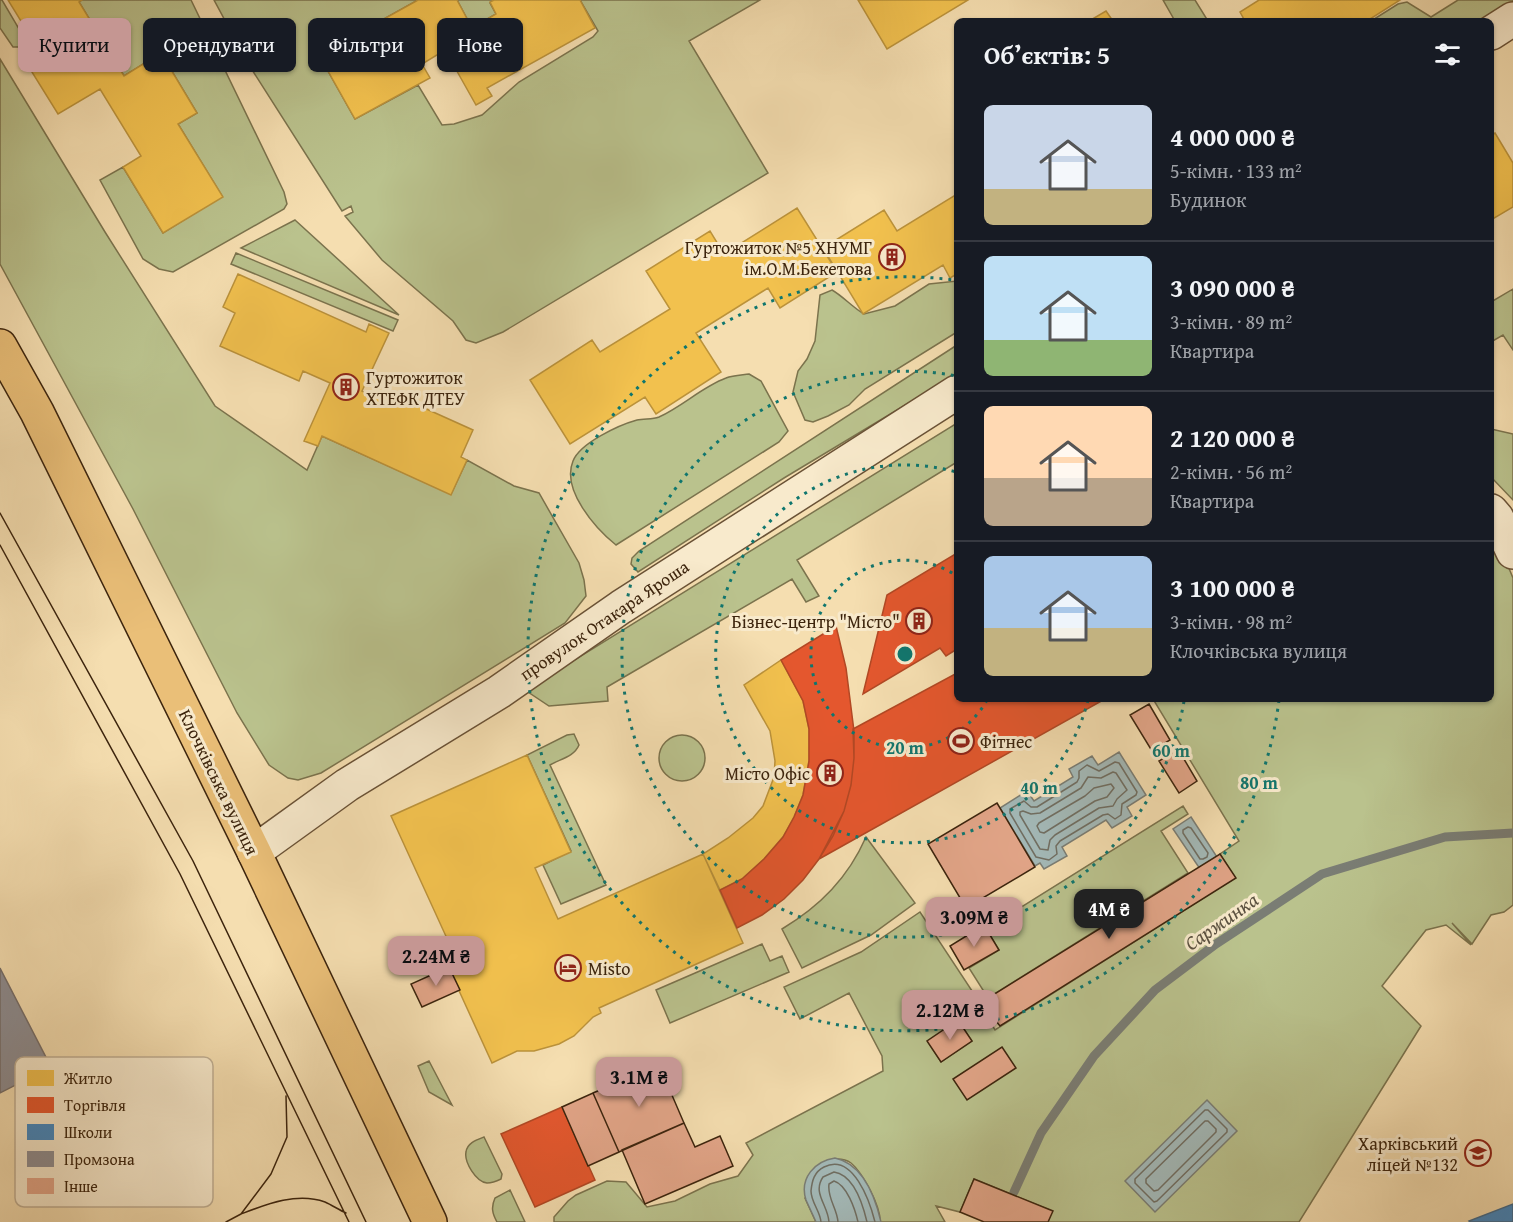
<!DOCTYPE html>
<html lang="uk">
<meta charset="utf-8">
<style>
body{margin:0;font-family:"Gentium Book Plus",serif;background:#242831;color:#f1f3f6;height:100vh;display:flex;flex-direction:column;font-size:22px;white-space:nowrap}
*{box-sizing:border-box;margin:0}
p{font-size:20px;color:#9ea1a6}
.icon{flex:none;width:33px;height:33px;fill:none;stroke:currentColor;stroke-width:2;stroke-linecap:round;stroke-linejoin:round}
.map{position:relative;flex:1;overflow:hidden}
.sheet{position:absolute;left:954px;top:18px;width:540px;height:684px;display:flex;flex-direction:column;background:#171b24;border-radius:9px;box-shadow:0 2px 4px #0004}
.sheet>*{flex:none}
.hud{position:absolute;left:18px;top:18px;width:570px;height:54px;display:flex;gap:12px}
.price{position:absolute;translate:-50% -51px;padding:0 14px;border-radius:12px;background:#c59692;color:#111;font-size:20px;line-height:39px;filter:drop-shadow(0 2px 3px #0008)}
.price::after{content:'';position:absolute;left:50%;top:36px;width:18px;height:14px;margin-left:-9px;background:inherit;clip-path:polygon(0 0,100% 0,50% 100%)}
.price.selected{background:#222;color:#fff}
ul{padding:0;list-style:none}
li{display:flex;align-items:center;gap:18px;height:150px;padding:0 30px}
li+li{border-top:2px solid #363941}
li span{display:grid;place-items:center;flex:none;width:168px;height:120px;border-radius:9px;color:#555}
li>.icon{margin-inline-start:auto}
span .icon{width:72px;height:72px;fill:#fffc;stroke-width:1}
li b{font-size:26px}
h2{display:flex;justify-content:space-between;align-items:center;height:72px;padding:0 30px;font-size:26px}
.tag{padding:0 21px;border-radius:9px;background:#171b24;box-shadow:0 2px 4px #0004;font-size:21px;line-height:54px}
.tag.selected{background:#c59692;color:#111}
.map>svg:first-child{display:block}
.green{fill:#bac28d;stroke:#7b734d;stroke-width:1.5}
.water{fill:#a3b9b8;stroke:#7a7d74;stroke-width:1.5}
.homes{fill:#f2c14e;stroke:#bb923a;stroke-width:1.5}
.shops{fill:#e4572e;stroke:#b24824;stroke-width:1.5}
.schools{fill:#3f88c5;stroke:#3e6a8e;stroke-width:1.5}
.industry{fill:#8d8d92;stroke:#756e6a;stroke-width:1.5}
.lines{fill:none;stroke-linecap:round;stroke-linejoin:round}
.shore{stroke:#706e62;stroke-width:1.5}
.stream{stroke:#7a7d74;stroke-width:9}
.building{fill:#e2a588;stroke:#3c240d;stroke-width:1.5}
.minor-casing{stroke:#6a5236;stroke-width:36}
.major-casing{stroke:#3c240d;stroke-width:36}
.minor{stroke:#f8eacc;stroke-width:33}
.major{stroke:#eabf78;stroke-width:33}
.tram{stroke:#3c240d;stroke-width:1.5}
.ring{fill:none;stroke:#0f766e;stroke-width:3;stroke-dasharray:3 6}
.labels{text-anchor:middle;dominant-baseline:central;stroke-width:6;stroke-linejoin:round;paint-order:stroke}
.poi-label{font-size:18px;fill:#3c240d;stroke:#f8eacc;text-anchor:end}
.street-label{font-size:18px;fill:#3c240d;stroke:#f8eacc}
.water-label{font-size:20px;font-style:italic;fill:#5b5140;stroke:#f8eacc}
.key{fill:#f8eacc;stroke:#c0af93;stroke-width:1.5}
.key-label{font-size:16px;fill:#3c240d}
.centre{fill:#0f766e;stroke:#f8eacc;stroke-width:3}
.ring-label{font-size:18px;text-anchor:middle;font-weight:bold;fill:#0f766e;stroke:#f8eacc;stroke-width:6;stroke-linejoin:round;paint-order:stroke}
</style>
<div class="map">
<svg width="1513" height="1222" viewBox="0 0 1513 1222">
<rect width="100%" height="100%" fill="#f5deb0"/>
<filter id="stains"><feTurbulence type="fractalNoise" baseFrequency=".00333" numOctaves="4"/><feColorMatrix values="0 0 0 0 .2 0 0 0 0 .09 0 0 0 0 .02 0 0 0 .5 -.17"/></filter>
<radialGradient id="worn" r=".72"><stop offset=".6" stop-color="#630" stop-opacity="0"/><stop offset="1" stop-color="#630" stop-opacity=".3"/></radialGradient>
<path class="green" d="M0,0H2L25,39L23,47H13L0,28Z
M82,0H191L284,192L287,204L284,209L173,272L159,269L143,259L100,180L123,167L163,233L222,196L178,124L197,113L161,53L124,76L79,2Z
M214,0H418L319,55L355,119L418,85L442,125L454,124L482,115L519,82L593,37L598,31L580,0H760L689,41L768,173L503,332L476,343L466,340L453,321L382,260L345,216L353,212L351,206L342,211L249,65Z
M457,0H494L490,3L496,14L472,28Z
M1163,0H1195L1208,21H1175Z
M1458,0H1513V6L1488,21H1371L1398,4L1407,2L1431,17Z
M0,59L105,232L215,406L307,470L322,436L451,494L467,460L514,486L539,493L579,563L584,580L586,596L565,623L321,773L298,780L288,778L269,765L237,713L133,509L0,264Z
M295,220L399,315L241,248Z
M236,253L398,320L393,331L231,264Z
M957,281V332L865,389L849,405L828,416L813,422L805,420L793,392L798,371L807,359L815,341L820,295L832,290C844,297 852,307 864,314L895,306L929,284Z
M1513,289V350L1503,335L1491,342V302Z
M957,345V374L784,478L638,572L631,564L632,558L639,551Z
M749,374L761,381L788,431L779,442L616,545C596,529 561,490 573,461C580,443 619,425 637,420C644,418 652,420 659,417C683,406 702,387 726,378C733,375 742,375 749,374Z
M957,423V462L797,560L819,596L806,602L792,579L607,687L608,701L549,706L528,692L563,667Z
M1491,429L1513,434V500L1491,477Z
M1491,532L1497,540L1513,578V905L1504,912L1491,915L1472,944L1452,923L1471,945L1446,925L1426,930L1382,986L1421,1026L1299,1222H1048L1052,1211L974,1179L960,1212L936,1206L945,1222H880C881,1207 863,1173 851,1163C847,1160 842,1159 837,1159L805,1198L816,1222H554V1217L568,1201L576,1195L607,1181L626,1182L647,1207L675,1201L710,1184L738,1176L753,1155L746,1143L883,1071L882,1056L849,993L800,1019L784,987L861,952L920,912L982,1006L928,1042L941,1062L972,1041L963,1028L985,1013L995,1030L1235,878L1220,854L1239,841L1153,699H1491Z
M574,734L579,745C574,757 560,759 550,765L606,885L561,904L543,865L571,851L527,755L567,735Z
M659 758a23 23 0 1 1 46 0a23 23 0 1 1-46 0Z
M1183,806L1188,814L1161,831L1188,873L988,998L969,968L999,950L986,929Z
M866,837L915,903L871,935L802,968L782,929C820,906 848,878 866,837Z
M762,944L770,961L782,956L789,972L670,1023L656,990Z
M429,1061L452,1105L429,1092L418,1066Z
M484,1137L502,1174L501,1179C497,1181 491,1183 487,1183C476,1182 464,1162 466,1152C467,1143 476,1140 484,1137Z
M510,1190L525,1222H497C492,1213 491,1207 495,1198Z"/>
<path class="water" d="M1119,752L1146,795L1127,807L1132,816L1112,828L1106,820L1062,847L1067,856L1044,869L1040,863L1035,866L1000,808L1027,791L1034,801L1073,777L1069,769L1092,756L1098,765Z
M1191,817L1217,857L1200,869L1173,829Z
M1207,1100L1237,1131L1155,1212L1125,1181Z
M835,1158C863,1164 875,1196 881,1222H816C813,1215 809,1207 806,1200C799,1178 815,1161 835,1158Z"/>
<path class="homes" d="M8,0H82L79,2L124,76L161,53L197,113L178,124L223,197L163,233L123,167L141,156L100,89L58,114L22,56L37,47Z
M418,0H457L472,28L496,14L490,2L494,0H580L595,28L487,88L492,96L476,105L445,50L422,64L430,78L355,119L319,55Z
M858,0H968L887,49Z
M1259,0H1400L1367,21H1245L1240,12Z
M1106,11L1113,21H1089Z
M1495,133L1513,163V207L1491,220V135Z
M957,194V274L950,278L943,265L863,314L823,248L884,210L897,231Z
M797,208L837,272L780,308L768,288L696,333L721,372L656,414L645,397L570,444L530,380L592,340L600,352L670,309L646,271L710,231L724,254Z
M238,274L366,332L369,324L389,333L362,391L387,402L391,393L473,430L461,457L467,460L451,495L322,436L318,446L304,441L330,383L303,371L299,381L220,346L235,313L223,307Z
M781,660L803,701L809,729V761L803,795L794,817L783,837L764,859L742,879L720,890L703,854L728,838L753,818L763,806L774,777L775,761L770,731L744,685Z
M527,755L571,852L535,868L558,919L703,854L743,943L599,1008L601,1013L593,1017L574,1036L559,1044L534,1051H517L492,1063L445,960L455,956L391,816Z"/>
<path class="shops" d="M957,553V649L946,656L940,648L863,694L887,595Z
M836,626L846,668L854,731V758L851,785L844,811L833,836L819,859L803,880L784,899L762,915L737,928L720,890L742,879L764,859L783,837L794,817L803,795L809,761V729L803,701L781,660Z
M957,673V699H1105L819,859L844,811L851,785L854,758L853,729Z
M562,1107L595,1180L535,1207L501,1134Z"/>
<path class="schools" d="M1513,1204V1222H1470L1469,1221Z"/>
<path class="industry" d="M0,968L51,1067L0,1093Z"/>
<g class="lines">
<path class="shore" d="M1115,762L1119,763L1137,792L1136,795L1122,804L1121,815L1115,819L1108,814L1103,815L1060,841L1056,846L1057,854L1049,860L1036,857L1010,813V809L1024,801L1031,807H1037L1077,782L1079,778V771L1087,765L1099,771Z
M1113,772L1116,773L1127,790L1117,799L1113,806L1099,808L1055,835L1050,840L1048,850L1040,849L1020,815V812L1023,811L1031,814L1040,813L1081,788L1088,777L1101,778Z
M1111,784L1114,788L1107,797L1095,801L1044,833L1040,832L1037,826L1039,823L1085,796L1094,788Z
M1188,827L1191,828L1208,853L1207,857L1203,859H1200L1183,833V830Z
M1205,1110H1208L1227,1129V1132L1157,1201L1154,1202L1135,1183V1179Z
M1205,1121H1208L1216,1129V1132L1158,1190L1154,1191L1146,1183V1179Z
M821,1222C820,1211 811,1202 811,1191C812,1181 814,1172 824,1167C853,1152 870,1202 875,1222
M829,1222C828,1205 812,1193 823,1177L834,1172C854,1175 863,1205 867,1222
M838,1222C837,1208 827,1198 829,1184L834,1181C847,1185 855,1209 858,1222"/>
<path class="stream" d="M1014,1192L1041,1133L1094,1056L1155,990L1216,944L1322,874L1445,837L1513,833"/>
</g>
<path class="building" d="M1149,704L1170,740L1152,751L1130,715Z
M1178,749L1197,781L1179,793L1159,761Z
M997,803L1035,867L966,908L928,844Z
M1220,854L1236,878L1000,1026L992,1016L985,1001L988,998Z
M984,925L999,950L964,970L950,946Z
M449,967L460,990L422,1007L411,984Z
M958,1020L972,1041L941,1062L927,1041Z
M1002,1047L1016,1068L967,1100L953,1079Z
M659,1065L684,1123L619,1152L593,1093Z
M593,1093L619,1152L588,1166L562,1107Z
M684,1123L695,1147L720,1136L733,1166L645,1204L622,1150Z
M974,1179L1053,1211L1048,1222H984L960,1212Z"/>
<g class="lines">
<defs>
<path id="minor" d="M1491,33L1513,19
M1491,511L1497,518L1513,552
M254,852L347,785L499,692L621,607L957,392"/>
<path id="major" d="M0,346L37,412L254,852L430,1222"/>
</defs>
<use href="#minor" class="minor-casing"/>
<use href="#major" class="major-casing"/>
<use href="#minor" class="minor"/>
<use href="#major" class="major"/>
<path class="tram" d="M0,513L193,861L366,1222
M0,545L180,874L349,1222
M241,1214C267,1204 297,1192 325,1202C332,1205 339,1210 346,1213
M226,1222L241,1214L271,1174L287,1137L286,1096"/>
</g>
<g class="ring">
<path d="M987 700A94 94 0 1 1 957 576"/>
<path d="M1088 700A189 189 0 1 1 956 472"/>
<path d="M1184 701A283 283 0 1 1 957 376"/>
<path d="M1279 700A377 377 0 1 1 954 280"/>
</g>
<defs>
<symbol id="building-ring" viewBox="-11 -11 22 22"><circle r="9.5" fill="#f8eacc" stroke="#8f2418" stroke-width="1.5"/><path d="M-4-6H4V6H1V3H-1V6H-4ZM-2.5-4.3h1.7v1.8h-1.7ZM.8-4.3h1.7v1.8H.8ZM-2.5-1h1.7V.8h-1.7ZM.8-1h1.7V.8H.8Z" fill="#8f2418"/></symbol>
<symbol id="stadium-ring" viewBox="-11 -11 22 22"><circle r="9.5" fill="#f8eacc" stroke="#8f2418" stroke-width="1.5"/><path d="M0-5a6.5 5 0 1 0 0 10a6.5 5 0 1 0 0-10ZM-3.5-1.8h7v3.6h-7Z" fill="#8f2418"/></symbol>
<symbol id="hotel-ring" viewBox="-11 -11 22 22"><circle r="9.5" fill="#f8eacc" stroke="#8f2418" stroke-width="1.5"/><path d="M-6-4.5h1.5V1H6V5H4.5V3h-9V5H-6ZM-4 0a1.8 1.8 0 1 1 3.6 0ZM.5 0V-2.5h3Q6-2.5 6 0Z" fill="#8f2418"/></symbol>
<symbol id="school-ring" viewBox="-11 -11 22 22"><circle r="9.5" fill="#f8eacc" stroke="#8f2418" stroke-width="1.5"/><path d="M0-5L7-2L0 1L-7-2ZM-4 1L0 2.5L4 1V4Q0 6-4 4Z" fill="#8f2418"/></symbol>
</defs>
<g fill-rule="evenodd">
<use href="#building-ring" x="877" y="242" width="30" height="30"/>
<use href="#building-ring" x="331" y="372" width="30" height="30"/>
<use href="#building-ring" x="904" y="606" width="30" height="30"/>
<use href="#stadium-ring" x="946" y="726" width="30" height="30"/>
<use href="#building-ring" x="815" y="758" width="30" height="30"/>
<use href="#hotel-ring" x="553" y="953" width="30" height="30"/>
<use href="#school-ring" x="1463" y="1138" width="30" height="30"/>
</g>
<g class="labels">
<g class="poi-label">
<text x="872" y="247">Гуртожиток №5 ХНУМГ<tspan x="872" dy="21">ім.О.М.Бекетова</tspan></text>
<text x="366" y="377" text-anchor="start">Гуртожиток<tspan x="366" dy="21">ХТЕФК ДТЕУ</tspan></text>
<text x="900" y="621">Бізнес-центр "Місто"</text>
<text x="980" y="741" text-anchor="start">Фітнес</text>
<text x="810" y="773">Місто Офіс</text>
<text x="588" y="968" text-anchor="start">Misto</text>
<text x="1458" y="1143">Харківський<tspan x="1458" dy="21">ліцей №132</tspan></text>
</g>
<g class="street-label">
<text transform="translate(604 620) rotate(-34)">провулок Отакара Яроша</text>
<text transform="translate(219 782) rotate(64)">Клочківська вулиця</text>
</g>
<g class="water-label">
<text transform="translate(1221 921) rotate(-35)">Саржинка</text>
</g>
</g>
<rect x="15" y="1057" width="198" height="150" rx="9" class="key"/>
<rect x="27" y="1070" width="27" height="16" fill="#f2c14e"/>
<rect x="27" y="1097" width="27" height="16" fill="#e4572e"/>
<rect x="27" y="1124" width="27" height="16" fill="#3f88c5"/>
<rect x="27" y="1151" width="27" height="16" fill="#8d8d92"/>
<rect x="27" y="1178" width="27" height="16" fill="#e2a588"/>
<g class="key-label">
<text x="64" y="1084">Житло</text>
<text x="64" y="1111">Торгівля</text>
<text x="64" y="1138">Школи</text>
<text x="64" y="1165">Промзона</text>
<text x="64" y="1192">Інше</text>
</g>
<circle cx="905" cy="654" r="9" class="centre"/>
<g class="ring-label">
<text x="905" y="754">20 m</text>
<text x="1171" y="757">60 m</text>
<text x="1259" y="789">80 m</text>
<text x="1039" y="794">40 m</text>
</g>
<rect width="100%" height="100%" filter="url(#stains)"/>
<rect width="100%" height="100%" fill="url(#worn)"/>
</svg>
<b class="price selected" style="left:1109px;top:940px">4M ₴</b>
<b class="price" style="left:974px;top:948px">3.09M ₴</b>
<b class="price" style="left:436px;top:987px">2.24M ₴</b>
<b class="price" style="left:950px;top:1041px">2.12M ₴</b>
<b class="price" style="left:639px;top:1108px">3.1M ₴</b>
<div class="hud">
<a class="tag selected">Купити</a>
<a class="tag">Орендувати</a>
<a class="tag">Фільтри</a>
<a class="tag">Нове</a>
</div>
<section class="sheet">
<h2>Об’єктів: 5<svg class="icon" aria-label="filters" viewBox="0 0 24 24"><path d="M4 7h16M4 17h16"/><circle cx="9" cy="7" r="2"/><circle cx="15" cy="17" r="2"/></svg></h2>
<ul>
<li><span style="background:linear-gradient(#c9d6e8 70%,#c2b280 0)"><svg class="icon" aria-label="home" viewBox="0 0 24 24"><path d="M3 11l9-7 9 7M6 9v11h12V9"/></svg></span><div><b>4 000 000 ₴</b><p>5-кімн. · 133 m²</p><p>Будинок</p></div></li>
<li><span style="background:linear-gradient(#bfe0f5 70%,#8fb573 0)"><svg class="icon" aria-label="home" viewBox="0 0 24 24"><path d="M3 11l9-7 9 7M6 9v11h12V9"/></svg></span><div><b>3 090 000 ₴</b><p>3-кімн. · 89 m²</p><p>Квартира</p></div></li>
<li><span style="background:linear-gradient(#ffd9b3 60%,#b9a48a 0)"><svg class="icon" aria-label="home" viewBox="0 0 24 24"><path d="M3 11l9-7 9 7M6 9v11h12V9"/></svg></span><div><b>2 120 000 ₴</b><p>2-кімн. · 56 m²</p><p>Квартира</p></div></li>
<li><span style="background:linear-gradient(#a9c7e8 60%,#c2b280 0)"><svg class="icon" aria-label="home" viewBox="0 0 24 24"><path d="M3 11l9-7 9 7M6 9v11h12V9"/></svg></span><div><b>3 100 000 ₴</b><p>3-кімн. · 98 m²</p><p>Клочківська вулиця</p></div></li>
</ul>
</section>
</div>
